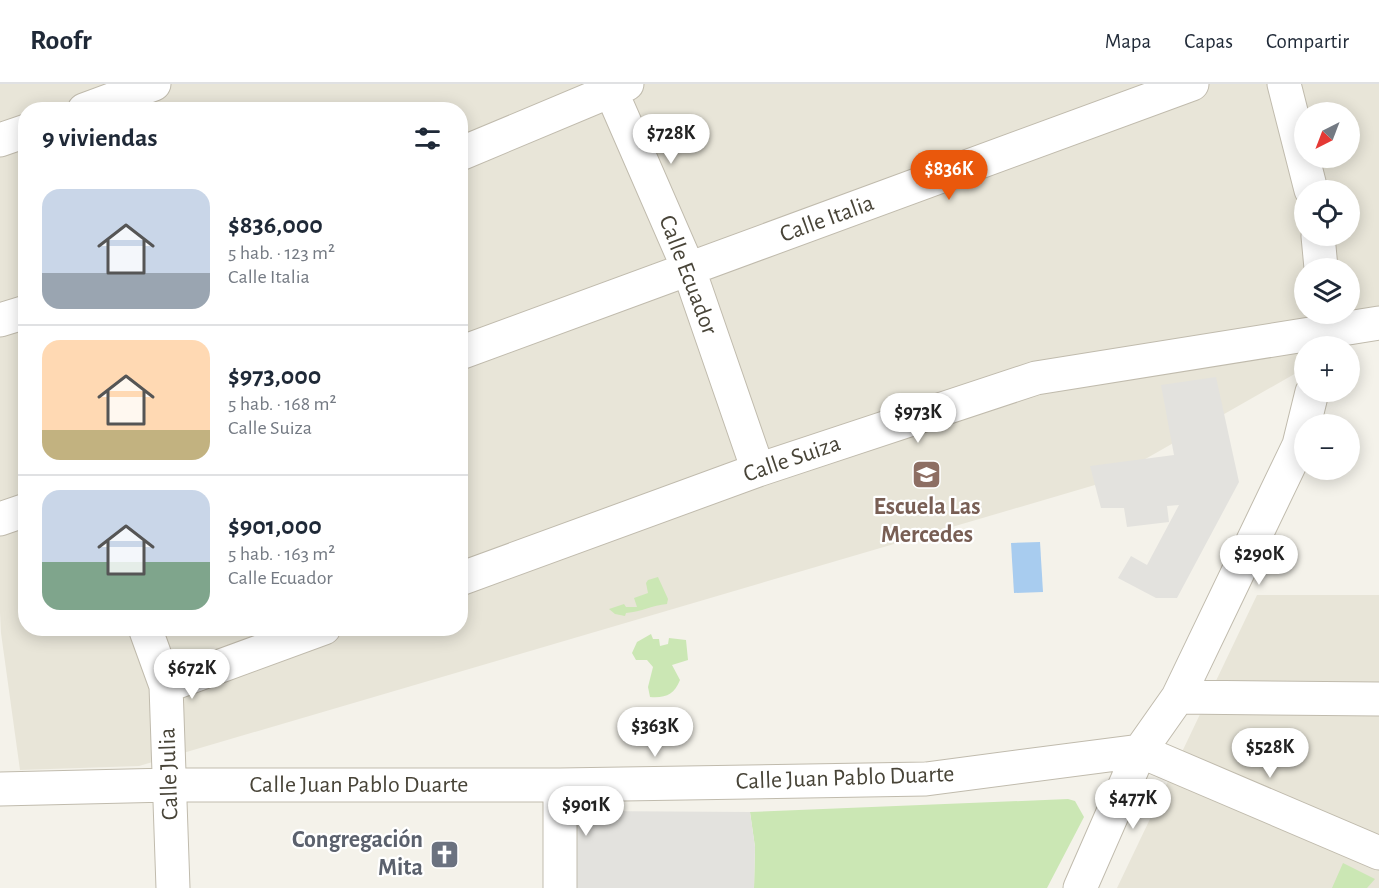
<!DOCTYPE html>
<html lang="es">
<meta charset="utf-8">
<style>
body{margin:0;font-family:"Alegreya Sans",sans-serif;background:#f2f2f3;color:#1f2937;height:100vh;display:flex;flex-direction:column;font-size:22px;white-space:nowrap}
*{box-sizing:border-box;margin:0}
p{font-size:20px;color:#747a83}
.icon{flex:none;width:33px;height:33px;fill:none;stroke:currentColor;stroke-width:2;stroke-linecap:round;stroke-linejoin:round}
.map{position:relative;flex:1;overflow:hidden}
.drawer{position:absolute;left:18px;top:18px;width:450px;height:534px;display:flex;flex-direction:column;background:#fff;border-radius:24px;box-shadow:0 3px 15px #0003}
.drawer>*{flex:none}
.needle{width:39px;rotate:222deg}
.buttons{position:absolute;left:1294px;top:18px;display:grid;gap:12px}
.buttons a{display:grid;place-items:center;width:66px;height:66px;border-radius:50%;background:#fff;box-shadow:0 3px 15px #0003;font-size:30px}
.price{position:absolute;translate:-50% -51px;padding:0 14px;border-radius:21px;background:#fff;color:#222;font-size:20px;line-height:39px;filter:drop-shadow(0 2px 3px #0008)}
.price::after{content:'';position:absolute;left:50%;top:36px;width:18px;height:14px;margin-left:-9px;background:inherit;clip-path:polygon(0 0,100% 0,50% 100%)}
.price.current{background:#ea580c;color:#fff}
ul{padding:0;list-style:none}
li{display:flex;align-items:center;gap:18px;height:150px;padding:0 24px}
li+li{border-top:2px solid #e0e1e3}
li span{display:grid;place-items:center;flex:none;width:168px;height:120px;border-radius:18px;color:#555}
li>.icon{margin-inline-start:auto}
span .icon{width:72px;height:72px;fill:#fffc;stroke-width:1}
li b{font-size:26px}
h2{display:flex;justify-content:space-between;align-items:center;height:72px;padding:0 24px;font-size:26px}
header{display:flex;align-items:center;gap:36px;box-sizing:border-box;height:84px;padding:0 30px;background:#fff;border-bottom:2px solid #e0e1e3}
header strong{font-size:28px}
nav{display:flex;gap:33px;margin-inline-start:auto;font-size:21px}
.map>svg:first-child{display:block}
.residential{fill:#e8e5d8;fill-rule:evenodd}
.green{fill:#cbe7b4}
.parking{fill:#e3e2de}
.water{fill:#a8ccef}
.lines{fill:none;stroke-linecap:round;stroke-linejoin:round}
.minor-casing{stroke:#c0bbad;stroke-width:35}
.minor{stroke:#fff;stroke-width:33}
.labels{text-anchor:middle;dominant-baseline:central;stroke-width:4.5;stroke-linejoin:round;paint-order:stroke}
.street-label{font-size:24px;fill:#484438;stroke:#fff}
.education-label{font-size:24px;font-weight:bold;fill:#785e54;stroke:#fff}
.worship-label{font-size:24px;font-weight:bold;fill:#5b616d;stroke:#fff;text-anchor:end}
</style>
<header>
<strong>Roofr</strong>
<nav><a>Mapa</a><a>Capas</a><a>Compartir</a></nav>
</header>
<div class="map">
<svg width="1379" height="804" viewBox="0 0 1379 804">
<rect width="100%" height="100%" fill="#f4f2ea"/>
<path class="residential" d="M0,0H1379V256L1346,262H1305V284L1105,398L139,682L20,686L1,549L0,528ZM26,26H460V544H26ZM1305,28H1350V74H1305ZM1305,106H1350V152H1305ZM1305,184H1350V230H1305Z
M1257,511H1379V804H1117Z"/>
<path class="green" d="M658,493L668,515L667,520C652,521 642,528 626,529L625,532L615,530L609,525L624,520L626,523H637L634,514L648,509L646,499L648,496Z
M651,550L653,555H659L660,562L668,560L669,554L686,556L688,576L672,581L680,596C674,611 666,614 650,613L648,603L653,583L647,576H636L632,569L637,558Z
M1068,715L1075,717L1084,733L1047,804H754L755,763L750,728Z
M1343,779L1375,795L1367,804H1332Z"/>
<path class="parking" d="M1216,293L1239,398L1177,514H1156L1118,494L1131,472L1147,481L1179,421L1167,422L1169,438L1127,443L1124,424H1101L1090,382L1174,371L1161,301Z
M587,727L750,728L755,763L754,804H575L573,741L578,731Z"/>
<path class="water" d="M1040,458L1043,508L1014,509L1011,459Z"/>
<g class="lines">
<defs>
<path id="minor" d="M608,0L689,186L758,386
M1284,0L1311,106
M84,26L154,0
M0,56L26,47
M460,70L627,0
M1318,152L1321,184
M0,236L26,228
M460,269L1192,0
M0,435L26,426
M460,495L758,386L1036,294L1379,239
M145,544L166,602L173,804
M166,602L324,544
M1178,613L1379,615
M0,705L170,701H560L926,695L1140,667L1379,769
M560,804V701
M1080,804L1140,667L1178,613L1299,361L1312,308"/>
</defs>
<use href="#minor" class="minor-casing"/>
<use href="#minor" class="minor"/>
</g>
<defs>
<symbol id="school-square" viewBox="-11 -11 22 22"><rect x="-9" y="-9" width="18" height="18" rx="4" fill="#8d6e63" stroke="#fff"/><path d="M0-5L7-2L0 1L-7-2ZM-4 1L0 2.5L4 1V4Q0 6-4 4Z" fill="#fff"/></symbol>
<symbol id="church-square" viewBox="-11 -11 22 22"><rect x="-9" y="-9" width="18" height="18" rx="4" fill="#6b7280" stroke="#fff"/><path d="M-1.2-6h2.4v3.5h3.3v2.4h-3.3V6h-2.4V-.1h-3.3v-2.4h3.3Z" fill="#fff"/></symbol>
</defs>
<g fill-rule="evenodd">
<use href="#school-square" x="910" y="374" width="33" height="33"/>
<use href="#church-square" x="428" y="754" width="33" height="33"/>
</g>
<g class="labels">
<g class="street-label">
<text transform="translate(827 135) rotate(-20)">Calle Italia</text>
<text transform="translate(688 191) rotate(69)">Calle Ecuador</text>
<text transform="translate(792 375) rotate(-19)">Calle Suiza</text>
<text transform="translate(169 690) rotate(-92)">Calle Julia</text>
<text transform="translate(845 694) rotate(-2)">Calle Juan Pablo Duarte</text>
<text x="359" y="701">Calle Juan Pablo Duarte</text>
</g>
<g class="education-label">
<text x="927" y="423">Escuela Las<tspan x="927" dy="28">Mercedes</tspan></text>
</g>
<g class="worship-label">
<text x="423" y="756">Congregación<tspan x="423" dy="28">Mita</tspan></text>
</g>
</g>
</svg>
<div class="buttons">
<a><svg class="needle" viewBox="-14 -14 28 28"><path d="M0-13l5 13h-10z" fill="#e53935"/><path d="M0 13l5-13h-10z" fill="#747a83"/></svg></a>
<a><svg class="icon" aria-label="locate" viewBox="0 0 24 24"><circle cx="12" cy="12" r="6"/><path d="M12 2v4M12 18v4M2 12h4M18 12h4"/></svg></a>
<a><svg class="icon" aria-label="layers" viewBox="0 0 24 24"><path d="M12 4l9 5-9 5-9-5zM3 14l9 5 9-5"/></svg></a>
<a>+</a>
<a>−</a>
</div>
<b class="price" style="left:671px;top:81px">$728K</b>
<b class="price current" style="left:949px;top:117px">$836K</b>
<b class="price" style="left:918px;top:360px">$973K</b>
<b class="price" style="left:1259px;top:502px">$290K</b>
<b class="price" style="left:192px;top:616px">$672K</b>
<b class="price" style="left:655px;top:674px">$363K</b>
<b class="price" style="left:1270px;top:695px">$528K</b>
<b class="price" style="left:1133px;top:746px">$477K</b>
<b class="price" style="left:586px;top:753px">$901K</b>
<section class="drawer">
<h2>9 viviendas<svg class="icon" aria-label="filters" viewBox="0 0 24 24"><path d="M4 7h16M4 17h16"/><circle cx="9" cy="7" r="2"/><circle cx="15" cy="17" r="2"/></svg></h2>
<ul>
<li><span style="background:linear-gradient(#c9d6e8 70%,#9aa5b1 0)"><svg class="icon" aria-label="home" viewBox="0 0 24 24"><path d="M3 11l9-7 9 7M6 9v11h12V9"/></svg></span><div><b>$836,000</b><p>5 hab. · 123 m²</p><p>Calle Italia</p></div></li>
<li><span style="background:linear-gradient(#ffd9b3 75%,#c2b280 0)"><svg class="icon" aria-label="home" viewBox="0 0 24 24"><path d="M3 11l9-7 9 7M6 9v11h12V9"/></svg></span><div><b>$973,000</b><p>5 hab. · 168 m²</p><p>Calle Suiza</p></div></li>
<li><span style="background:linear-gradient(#c9d6e8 60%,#7fa58c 0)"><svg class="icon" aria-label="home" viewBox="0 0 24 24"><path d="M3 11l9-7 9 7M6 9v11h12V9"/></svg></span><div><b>$901,000</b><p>5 hab. · 163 m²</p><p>Calle Ecuador</p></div></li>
</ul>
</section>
</div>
